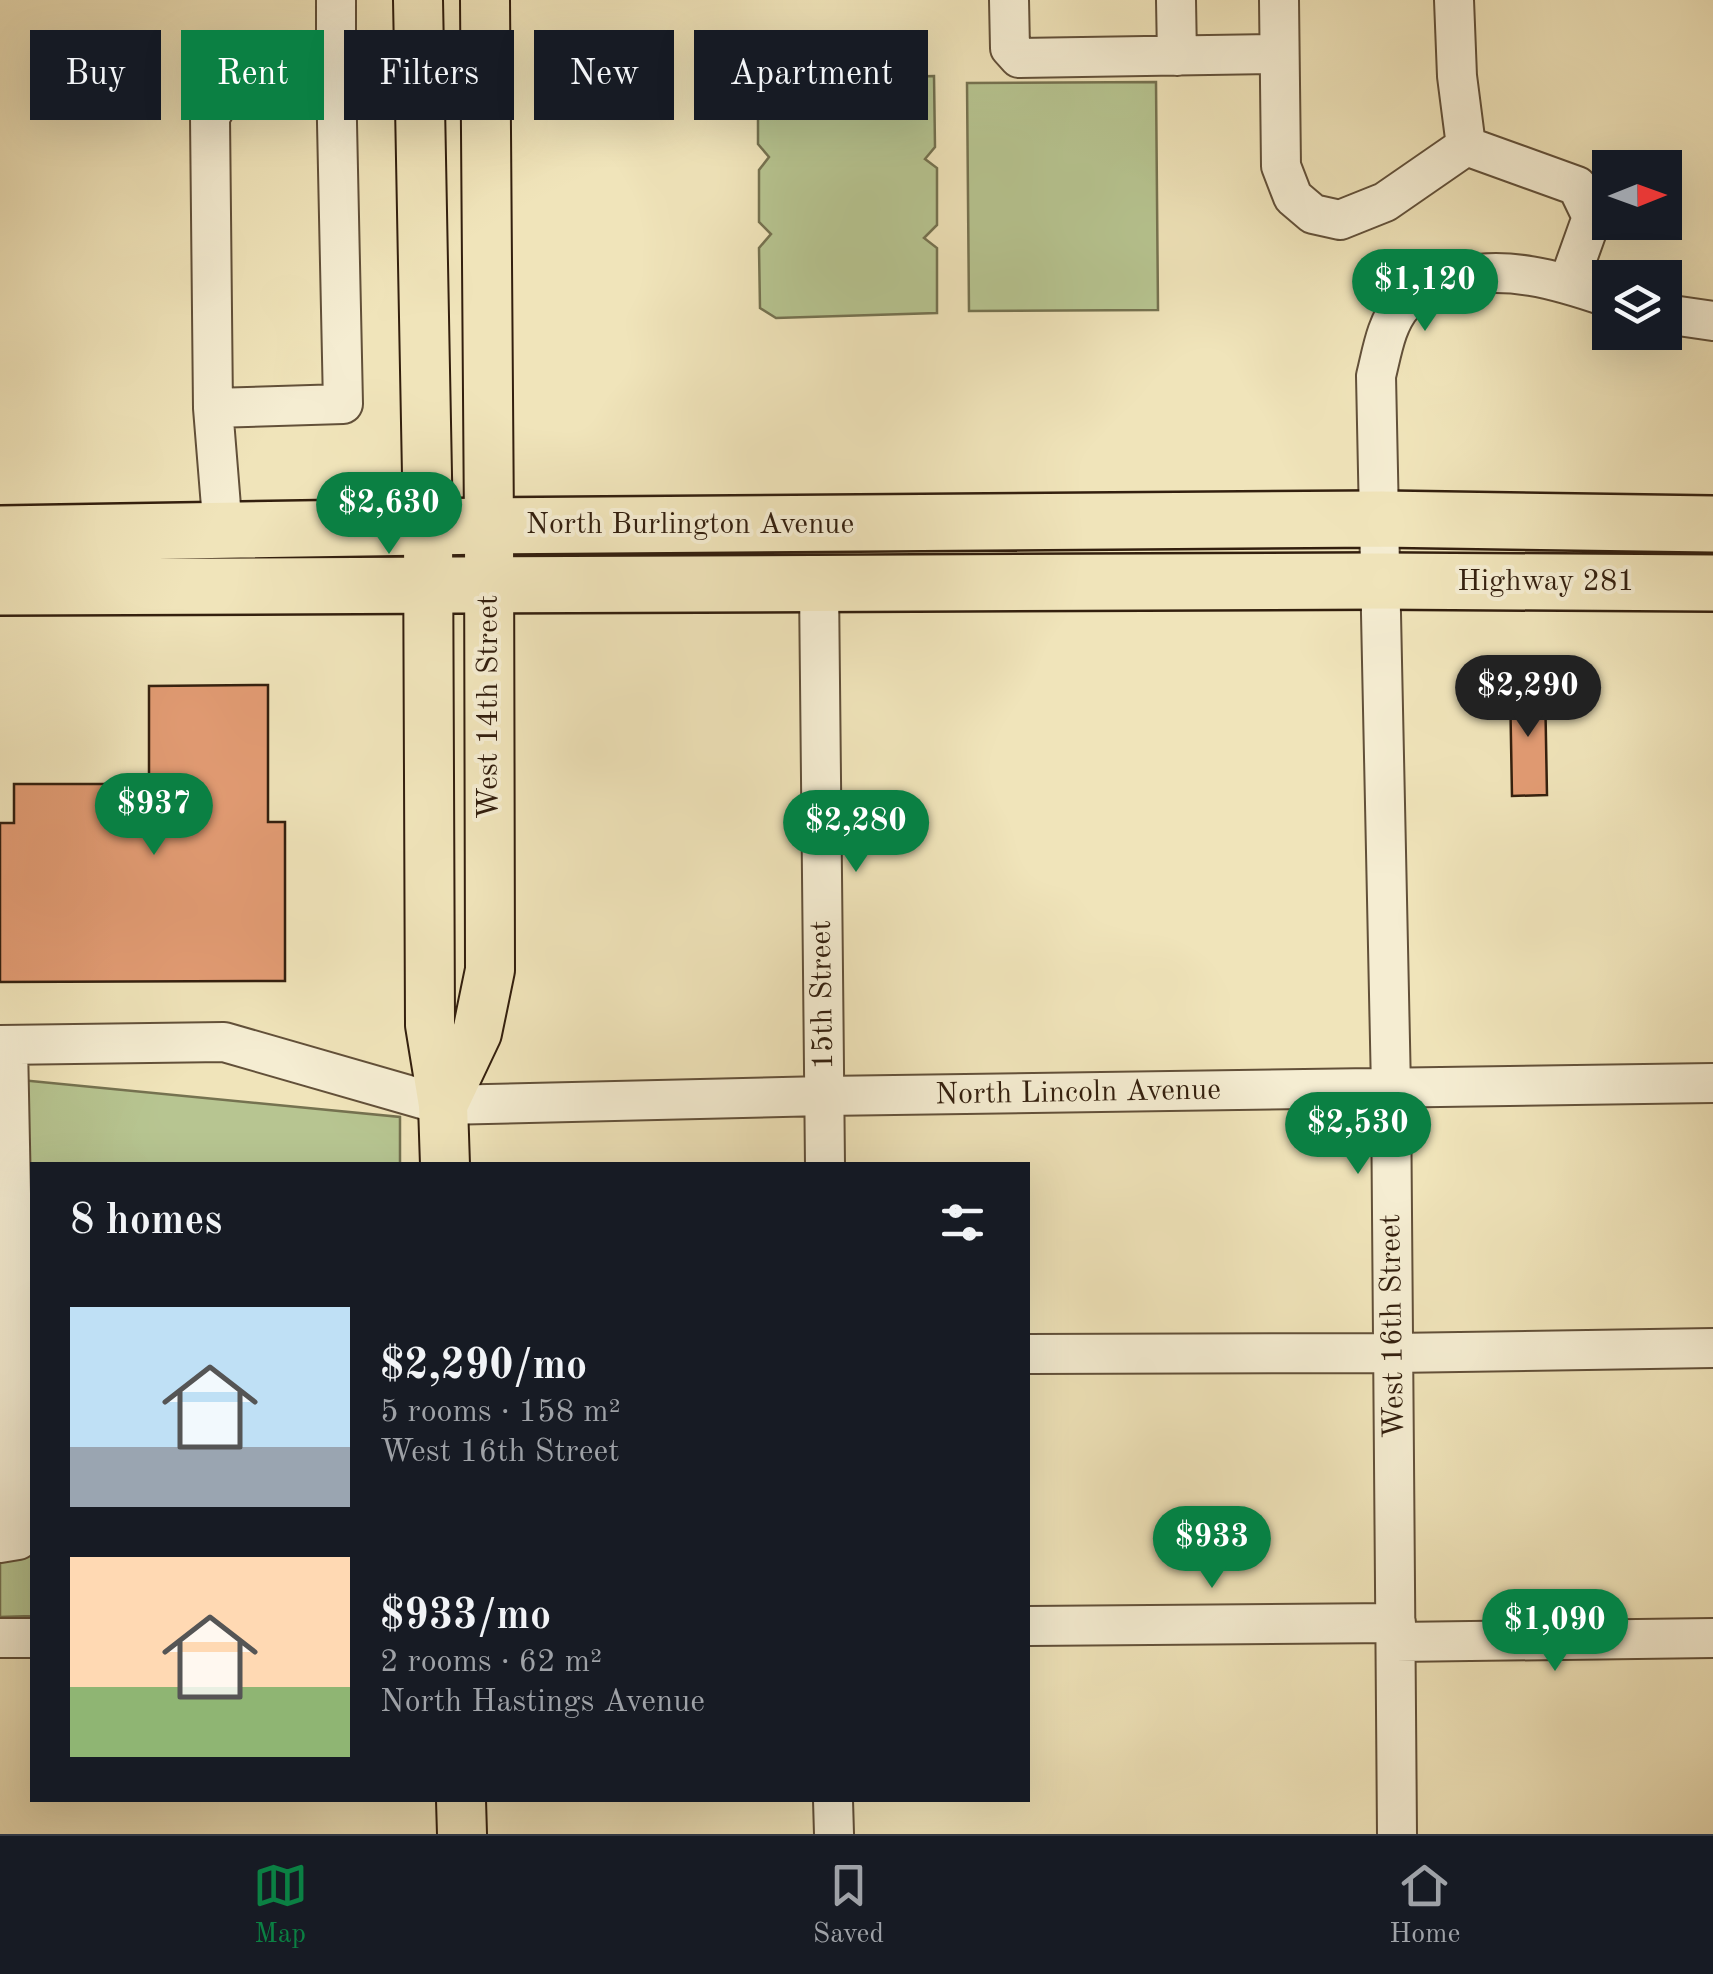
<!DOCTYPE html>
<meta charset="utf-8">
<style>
body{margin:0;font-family:"Old Standard TT",serif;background:#242831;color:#f1f3f6;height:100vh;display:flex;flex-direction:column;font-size:38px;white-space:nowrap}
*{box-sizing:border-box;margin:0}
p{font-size:32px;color:#9ea1a6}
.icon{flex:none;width:55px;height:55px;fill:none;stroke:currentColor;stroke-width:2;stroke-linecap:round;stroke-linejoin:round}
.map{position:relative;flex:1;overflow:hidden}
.details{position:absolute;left:30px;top:1162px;width:1000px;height:640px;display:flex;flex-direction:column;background:#171b24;border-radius:0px;box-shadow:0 10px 40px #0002}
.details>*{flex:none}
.guide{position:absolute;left:30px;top:30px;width:1000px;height:90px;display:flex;gap:20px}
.needle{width:65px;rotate:89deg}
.buttons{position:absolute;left:1592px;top:150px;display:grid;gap:20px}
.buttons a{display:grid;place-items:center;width:90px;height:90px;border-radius:0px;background:#171b24;box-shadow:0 10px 40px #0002;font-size:50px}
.price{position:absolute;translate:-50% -85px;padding:0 22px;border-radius:35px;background:#0b8043;color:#fff;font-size:32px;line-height:65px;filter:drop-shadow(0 2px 5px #0008)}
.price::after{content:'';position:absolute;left:50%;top:60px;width:30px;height:22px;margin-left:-15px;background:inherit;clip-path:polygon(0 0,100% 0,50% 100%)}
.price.current{background:#222;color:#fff}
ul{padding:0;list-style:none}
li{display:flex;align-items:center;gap:30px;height:250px;padding:0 40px}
li span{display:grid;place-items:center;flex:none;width:280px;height:200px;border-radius:0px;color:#555}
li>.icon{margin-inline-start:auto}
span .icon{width:120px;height:120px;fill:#fffc;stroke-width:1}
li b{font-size:42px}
h2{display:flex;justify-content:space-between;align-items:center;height:120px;padding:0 40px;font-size:42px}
.pill{padding:0 35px;border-radius:0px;background:#171b24;box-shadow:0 10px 40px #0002;font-size:35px;line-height:90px}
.pill.current{background:#0b8043;color:#fff}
.tab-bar{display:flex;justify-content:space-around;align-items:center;height:140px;border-top:2px solid #363941;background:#171b24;font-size:28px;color:#9ea1a6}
.tab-bar a{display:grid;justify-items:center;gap:5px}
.tab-bar .current{color:#0b8043}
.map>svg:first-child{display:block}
.green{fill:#b7c591;stroke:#757250;stroke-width:2.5}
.building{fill:#e39c74;stroke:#331f0e;stroke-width:2.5}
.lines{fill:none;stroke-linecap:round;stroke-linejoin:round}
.minor-casing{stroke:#625039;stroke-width:42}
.major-casing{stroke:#331f0e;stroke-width:52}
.highway-casing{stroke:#331f0e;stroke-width:60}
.minor{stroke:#f5edd2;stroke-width:38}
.major{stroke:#f0e4ba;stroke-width:48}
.highway{stroke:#f0e4ba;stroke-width:55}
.labels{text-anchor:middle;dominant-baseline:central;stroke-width:8;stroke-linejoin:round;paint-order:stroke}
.street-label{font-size:30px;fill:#331f0e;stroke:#f5edd2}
</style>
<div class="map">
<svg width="1713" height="1834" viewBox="0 0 1713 1834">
<rect width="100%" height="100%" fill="#f0e4ba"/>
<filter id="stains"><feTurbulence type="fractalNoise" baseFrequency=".002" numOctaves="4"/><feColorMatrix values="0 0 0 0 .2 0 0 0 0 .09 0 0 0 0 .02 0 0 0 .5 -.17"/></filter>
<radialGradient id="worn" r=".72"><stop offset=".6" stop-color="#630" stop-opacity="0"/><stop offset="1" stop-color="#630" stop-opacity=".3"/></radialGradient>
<path class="green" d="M934,76L935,147L925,159L937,168V225L924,238L937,248V313L776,318L760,308L759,248L771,234L759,222V170L769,157L758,144V80Z
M1156,82L1158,310L969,311L967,83Z
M0,1078L400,1117V1165H32V1616L0,1617Z"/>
<path class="building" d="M268,685V822H285V981L0,982V823H14V784H149V686Z
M1545,685L1547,795L1512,796L1510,686Z"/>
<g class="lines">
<defs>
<path id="minor" d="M1009,0L1010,48L1019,58L1279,54
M1176,0L1177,56
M1279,0L1281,166L1293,197L1313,214L1340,220L1385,202L1466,146L1457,76L1454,0
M1466,146L1577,186L1592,217L1568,284
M1665,314L1713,321
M213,408L210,117L230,82L262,66L306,67L336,76V0
M223,531L213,408L343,404L336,76L419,77
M819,585L825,1165
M0,1045L224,1042L443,1105L824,1096L1713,1083
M1028,1354L1393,1353L1713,1348
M0,1543L18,1540L8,1045
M1028,1626L1396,1623
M0,1638H32
M1396,1642L1713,1638
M833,1800L834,1834
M1397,1834L1391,1089L1376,376C1382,352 1386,323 1403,304C1416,290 1433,283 1451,279C1505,264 1558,280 1610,298"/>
<path id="major" d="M418,0L428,528L430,1025L443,1105L445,1165
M443,1105L477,1033L490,970L489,526L485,0
M461,1800L462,1834"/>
<path id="highway" d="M0,534L489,526L1381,519L1713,524
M0,587L1379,581L1713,583"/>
</defs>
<use href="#minor" class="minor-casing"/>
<use href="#major" class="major-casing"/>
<use href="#highway" class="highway-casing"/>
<use href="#minor" class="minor"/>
<use href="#major" class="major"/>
<use href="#highway" class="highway"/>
</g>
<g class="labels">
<g class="street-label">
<text x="690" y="525">North Burlington Avenue</text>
<text x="1546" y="582">Highway 281</text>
<text transform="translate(489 707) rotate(-90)">West 14th Street</text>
<text transform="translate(823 995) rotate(-91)">15th Street</text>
<text transform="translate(1078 1093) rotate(-1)">North Lincoln Avenue</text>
<text transform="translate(1393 1326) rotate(-91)">West 16th Street</text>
</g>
</g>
<rect width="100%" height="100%" filter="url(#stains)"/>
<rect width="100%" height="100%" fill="url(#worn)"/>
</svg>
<div class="buttons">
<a><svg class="needle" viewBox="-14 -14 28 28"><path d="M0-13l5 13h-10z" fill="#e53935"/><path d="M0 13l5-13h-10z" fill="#9ea1a6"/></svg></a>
<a><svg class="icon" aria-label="layers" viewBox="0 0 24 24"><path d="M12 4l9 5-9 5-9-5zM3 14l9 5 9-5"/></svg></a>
</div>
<b class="price" style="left:1425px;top:334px">$1,120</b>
<b class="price" style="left:389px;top:557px">$2,630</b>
<b class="price current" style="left:1528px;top:740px">$2,290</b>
<b class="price" style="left:154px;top:858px">$937</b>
<b class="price" style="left:856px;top:875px">$2,280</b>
<b class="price" style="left:1358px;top:1177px">$2,530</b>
<b class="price" style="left:1212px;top:1591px">$933</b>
<b class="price" style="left:1555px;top:1674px">$1,090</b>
<div class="guide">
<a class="pill">Buy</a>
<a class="pill current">Rent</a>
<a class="pill">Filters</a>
<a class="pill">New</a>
<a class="pill">Apartment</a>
</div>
<section class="details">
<h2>8 homes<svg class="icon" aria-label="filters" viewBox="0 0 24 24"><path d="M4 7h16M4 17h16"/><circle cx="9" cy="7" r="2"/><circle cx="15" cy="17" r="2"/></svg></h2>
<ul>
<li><span style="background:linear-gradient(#bfe0f5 70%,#9aa5b1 0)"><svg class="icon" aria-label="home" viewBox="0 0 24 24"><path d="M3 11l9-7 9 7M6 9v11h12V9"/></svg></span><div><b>$2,290/mo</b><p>5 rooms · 158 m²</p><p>West 16th Street</p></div></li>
<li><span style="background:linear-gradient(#ffd9b3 65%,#8fb573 0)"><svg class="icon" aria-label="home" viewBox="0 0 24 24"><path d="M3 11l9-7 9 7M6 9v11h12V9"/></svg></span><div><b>$933/mo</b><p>2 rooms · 62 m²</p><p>North Hastings Avenue</p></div></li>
</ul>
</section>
</div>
<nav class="tab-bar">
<a class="current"><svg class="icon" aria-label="map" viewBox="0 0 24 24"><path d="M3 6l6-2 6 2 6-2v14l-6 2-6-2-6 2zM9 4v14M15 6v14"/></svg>Map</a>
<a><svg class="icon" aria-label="saved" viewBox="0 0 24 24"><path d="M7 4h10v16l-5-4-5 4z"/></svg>Saved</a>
<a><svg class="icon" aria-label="home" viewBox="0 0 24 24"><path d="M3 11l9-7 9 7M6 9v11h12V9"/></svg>Home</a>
</nav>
